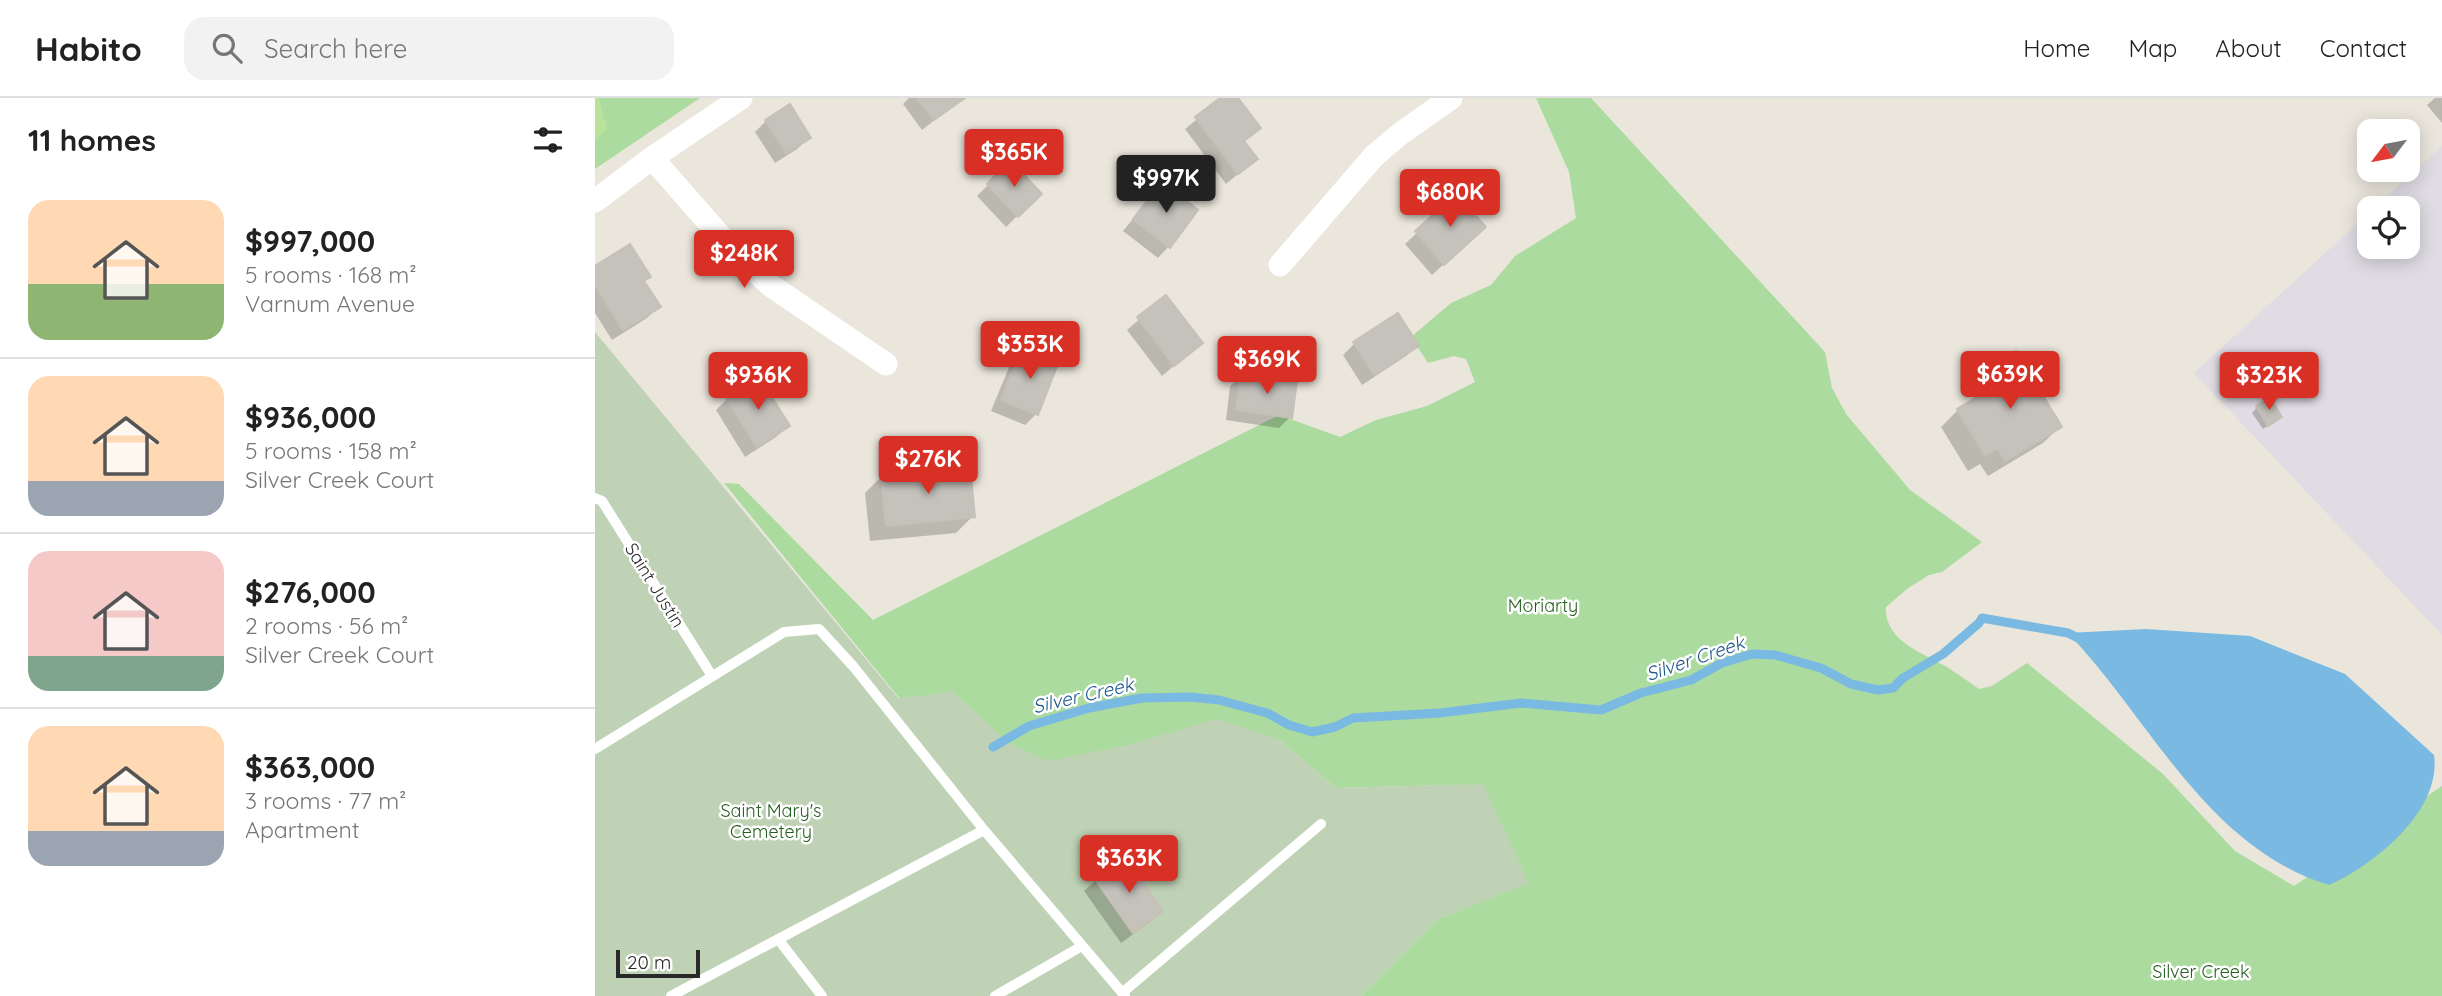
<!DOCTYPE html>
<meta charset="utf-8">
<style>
body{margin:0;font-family:Quicksand,sans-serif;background:#f2f2f2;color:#222;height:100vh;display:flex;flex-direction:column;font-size:26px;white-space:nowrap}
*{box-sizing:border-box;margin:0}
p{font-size:23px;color:#767676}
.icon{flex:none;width:38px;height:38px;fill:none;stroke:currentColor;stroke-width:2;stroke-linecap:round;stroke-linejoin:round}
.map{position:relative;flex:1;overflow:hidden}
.details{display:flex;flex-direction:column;background:#fff;width:595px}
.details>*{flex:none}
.needle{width:46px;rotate:238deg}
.fabs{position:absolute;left:1762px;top:21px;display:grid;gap:14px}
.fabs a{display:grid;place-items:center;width:63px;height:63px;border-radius:14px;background:#fff;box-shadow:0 4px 18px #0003;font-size:35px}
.scale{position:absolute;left:21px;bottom:18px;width:84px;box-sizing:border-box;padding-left:7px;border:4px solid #292929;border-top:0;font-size:19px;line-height:24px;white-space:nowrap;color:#292929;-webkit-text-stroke:5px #fff;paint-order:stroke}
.price{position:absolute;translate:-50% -60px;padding:0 16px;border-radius:7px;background:#d93025;color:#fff;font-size:23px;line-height:46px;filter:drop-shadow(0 2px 4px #0008)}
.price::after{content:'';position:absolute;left:50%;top:42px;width:21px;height:16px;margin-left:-10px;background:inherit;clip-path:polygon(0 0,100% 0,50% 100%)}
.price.on{background:#222;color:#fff}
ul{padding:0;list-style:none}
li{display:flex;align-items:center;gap:21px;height:175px;padding:0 28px}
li+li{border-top:2px solid #e0e0e0}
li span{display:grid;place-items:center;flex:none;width:196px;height:140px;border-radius:21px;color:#555}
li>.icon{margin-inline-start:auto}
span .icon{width:84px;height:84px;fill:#fffc;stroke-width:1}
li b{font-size:30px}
h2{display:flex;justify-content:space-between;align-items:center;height:84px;padding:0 28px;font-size:30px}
header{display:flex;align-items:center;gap:42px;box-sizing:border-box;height:98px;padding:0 35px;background:#fff;border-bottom:2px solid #e0e0e0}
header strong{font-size:33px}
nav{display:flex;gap:38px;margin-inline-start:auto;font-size:24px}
.search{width:490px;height:63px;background:#f2f2f2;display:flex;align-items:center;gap:18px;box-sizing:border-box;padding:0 24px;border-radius:21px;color:#767676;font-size:26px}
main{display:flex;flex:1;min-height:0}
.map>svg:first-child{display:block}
.industrial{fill:#dfdce3}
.green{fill:#abdb9e}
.cemetery{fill:#bfd2b5}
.pitch{fill:#bbe29a}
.water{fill:#79b9e2}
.shadow{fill:#0003}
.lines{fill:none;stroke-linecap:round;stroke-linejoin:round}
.stream{stroke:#79b9e2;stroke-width:9}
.building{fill:#c5c2bc;stroke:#c5c1b6;stroke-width:2}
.lane{stroke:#fff;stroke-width:10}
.street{stroke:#fff;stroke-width:23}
.labels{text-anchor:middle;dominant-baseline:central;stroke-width:5;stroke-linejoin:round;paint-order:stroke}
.street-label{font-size:18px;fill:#292929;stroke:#fff}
.park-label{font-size:18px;fill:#265e21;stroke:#fff}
.water-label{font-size:19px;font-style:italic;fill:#1a578c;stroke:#fff}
</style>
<header>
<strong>Habito</strong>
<div class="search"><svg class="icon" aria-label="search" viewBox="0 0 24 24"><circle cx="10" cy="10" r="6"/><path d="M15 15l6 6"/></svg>Search here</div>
<nav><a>Home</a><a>Map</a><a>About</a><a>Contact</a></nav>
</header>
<main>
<section class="details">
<h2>11 homes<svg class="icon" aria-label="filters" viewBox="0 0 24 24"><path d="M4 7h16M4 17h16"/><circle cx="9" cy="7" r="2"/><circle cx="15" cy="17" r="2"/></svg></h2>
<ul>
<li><span style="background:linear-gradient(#ffd9b3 60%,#8fb573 0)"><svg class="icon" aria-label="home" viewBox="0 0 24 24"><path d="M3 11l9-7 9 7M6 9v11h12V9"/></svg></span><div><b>$997,000</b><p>5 rooms · 168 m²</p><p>Varnum Avenue</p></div></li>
<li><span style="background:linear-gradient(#ffd9b3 75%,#9aa5b1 0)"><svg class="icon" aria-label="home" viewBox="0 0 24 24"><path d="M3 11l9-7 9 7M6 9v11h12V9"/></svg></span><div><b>$936,000</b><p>5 rooms · 158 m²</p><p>Silver Creek Court</p></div></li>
<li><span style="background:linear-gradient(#f6c9c9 75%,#7fa58c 0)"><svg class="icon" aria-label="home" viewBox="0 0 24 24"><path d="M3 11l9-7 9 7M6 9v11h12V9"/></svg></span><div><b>$276,000</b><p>2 rooms · 56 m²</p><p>Silver Creek Court</p></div></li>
<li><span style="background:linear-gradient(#ffd9b3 75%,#9aa5b1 0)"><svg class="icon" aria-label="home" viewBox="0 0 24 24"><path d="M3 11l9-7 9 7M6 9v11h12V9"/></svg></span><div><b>$363,000</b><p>3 rooms · 77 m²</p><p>Apartment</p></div></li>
</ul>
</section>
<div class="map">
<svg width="1847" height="898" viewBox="0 0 1847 898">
<rect width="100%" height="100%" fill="#eae6dc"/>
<path class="industrial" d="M1847,48V537L1599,275L1774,115V149H1813V110H1779Z"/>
<path class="green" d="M0,0H105L0,71Z
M941,0H996L1230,254L1237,290L1251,316L1315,392L1387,444L1347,474L1334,477L1312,491L1291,509C1289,543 1328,555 1352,569C1363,576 1374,584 1384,591L1397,588L1432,565L1568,676L1640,753L1699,788L1847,688V898H766L843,821L933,785L855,687L741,690L682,640L530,648L453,664L415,646L357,594L305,601L129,385L144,386L278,522L684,317L745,339L781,322L832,308L880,284L871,261L859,258L833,265L816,239L856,205L896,187L920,158L981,120L974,74Z"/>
<path class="cemetery" d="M0,234L304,601L357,593L415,646L453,663L530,648L621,621L682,640L741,690L888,686L934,785L843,821L766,898H0Z"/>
<path class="pitch" d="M0,0H4L12,31L0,43Z"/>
<path class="water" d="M1551,531L1655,538L1750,576L1839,657C1847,715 1775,769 1734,787C1611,749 1556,622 1473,535Z"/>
<path class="shadow" d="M314,0H368L327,32L308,6Z
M628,0H641L664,30L648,45L661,61L631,86L590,31Z
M1840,0H1847V25L1832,7Z
M171,23L214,40L202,51L180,65L160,34Z
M415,65L445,96L411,129L382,98Z
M567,86L574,148L563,160L528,133Z
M861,99L877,140L837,177L810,146Z
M0,170L48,184L63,209L52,220L17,242L0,215Z
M570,199L606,245L567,278L532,232Z
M759,246L822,247L811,258L767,287L748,257Z
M428,251L441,316L430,327L396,313L417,262Z
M1395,270L1465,329L1448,345L1393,378L1385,366L1373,373L1346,329L1363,312L1385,299L1379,287Z
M647,277L695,319L684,330L631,322L635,288Z
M132,301L193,328L181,339L150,359L121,312Z
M1662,309L1685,319L1668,331L1657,315Z
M287,378L378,418L361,435L275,443L270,395Z
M501,782L566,813L555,824L526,845L489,793Z"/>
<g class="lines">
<path class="stream" d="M398,649L434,628L494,610L547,600L595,599L624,602L672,615L694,627L717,634L740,629L758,620L845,615L926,605L1006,612L1046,595L1096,582L1127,565L1157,556L1180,557L1226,570L1256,586L1283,592L1298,590L1308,580L1348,556L1384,525L1387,520L1473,535L1483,540"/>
</g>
<path class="building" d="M322,0H370L339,22Z
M625,0H643L666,30L649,43L663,61L643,76L600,19Z
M195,6L216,40L191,55L170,22Z
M415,62L447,96L423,119L392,86Z
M567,83L603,112L575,150L538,121Z
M861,96L891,129L849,167L820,133Z
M35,146L56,179L49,183L66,209L28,232L0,187V168Z
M571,197L608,245L579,268L542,219Z
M803,215L824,248L779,277L758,244Z
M427,249L464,263L443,317L406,302Z
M1421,253L1467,329L1410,363L1402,350L1390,358L1362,311L1403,286L1394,269Z
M646,275L702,283L697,320L641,312Z
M164,279L195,328L162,349L131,300Z
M1675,300L1687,319L1673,328L1661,308Z
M375,369L380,419L291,428L286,376Z
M530,759L568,813L538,835L499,780Z"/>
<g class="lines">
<path class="lane" d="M0,400L7,403L117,578
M0,651L189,534L224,531L258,568L389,732
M183,841L227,898
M527,895L726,726
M76,898L389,732L530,898
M400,898L487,848"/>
<path class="street" d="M57,60L137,151L175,187L291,266
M0,103L57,60L146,0
M685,167L779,58L805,36L856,0"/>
</g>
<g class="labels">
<g class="street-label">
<text transform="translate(60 487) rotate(58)">Saint Justin</text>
</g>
<g class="park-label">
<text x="948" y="507">Moriarty</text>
<text x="176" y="712">Saint Mary's<tspan x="176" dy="21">Cemetery</tspan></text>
<text x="1606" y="873">Silver Creek</text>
</g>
<g class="water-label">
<text transform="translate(1100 560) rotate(-19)">Silver Creek</text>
<text transform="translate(488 597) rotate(-13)">Silver Creek</text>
</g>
</g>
</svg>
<div class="fabs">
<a><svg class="needle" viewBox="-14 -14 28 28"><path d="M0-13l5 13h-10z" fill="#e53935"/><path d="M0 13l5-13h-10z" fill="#767676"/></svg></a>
<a><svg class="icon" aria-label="locate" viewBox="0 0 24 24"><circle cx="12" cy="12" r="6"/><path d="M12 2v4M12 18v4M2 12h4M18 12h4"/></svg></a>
</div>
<div class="scale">20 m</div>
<b class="price" style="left:419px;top:91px">$365K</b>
<b class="price on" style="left:571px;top:117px">$997K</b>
<b class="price" style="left:855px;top:131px">$680K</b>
<b class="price" style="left:149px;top:192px">$248K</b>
<b class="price" style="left:435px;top:283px">$353K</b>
<b class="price" style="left:672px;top:298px">$369K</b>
<b class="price" style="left:1415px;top:313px">$639K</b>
<b class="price" style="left:163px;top:314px">$936K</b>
<b class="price" style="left:1674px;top:314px">$323K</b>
<b class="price" style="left:333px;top:398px">$276K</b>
<b class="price" style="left:534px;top:797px">$363K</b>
</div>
</main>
